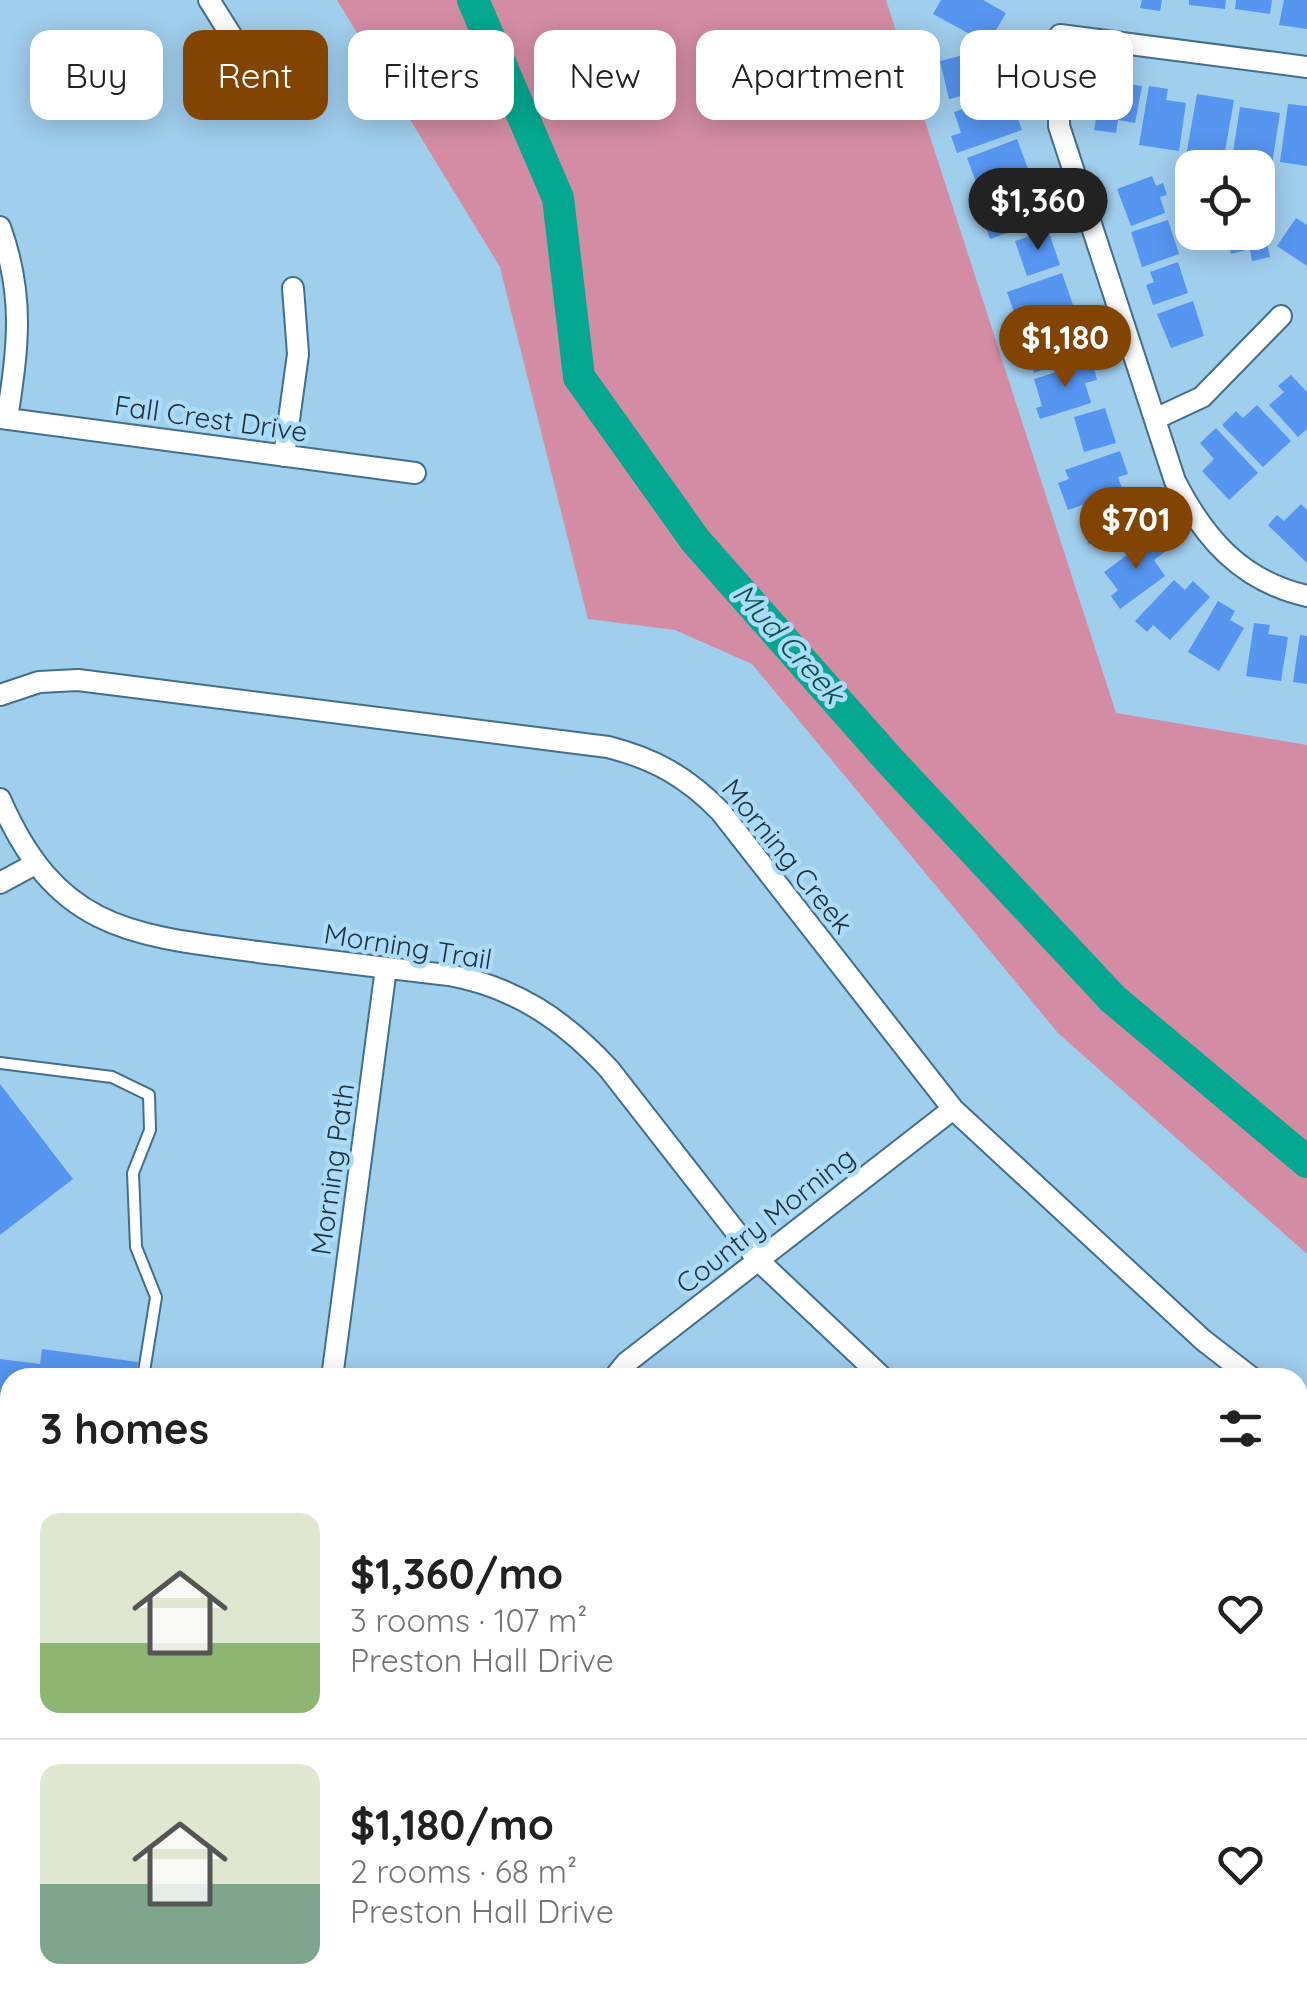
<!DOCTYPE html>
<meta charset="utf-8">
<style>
body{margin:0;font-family:Quicksand,sans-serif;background:#f2f2f2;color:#202124;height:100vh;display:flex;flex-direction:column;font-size:38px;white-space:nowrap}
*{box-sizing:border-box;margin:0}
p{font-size:32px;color:#757577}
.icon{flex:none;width:55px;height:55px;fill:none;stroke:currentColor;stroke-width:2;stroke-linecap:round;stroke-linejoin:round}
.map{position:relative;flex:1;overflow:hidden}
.side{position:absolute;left:0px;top:1368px;width:1308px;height:642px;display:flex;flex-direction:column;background:#fff;border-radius:30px 30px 0 0;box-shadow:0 5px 25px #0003}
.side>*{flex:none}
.guide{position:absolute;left:30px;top:30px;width:1248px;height:90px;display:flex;gap:20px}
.fabs{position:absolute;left:1175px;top:150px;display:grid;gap:20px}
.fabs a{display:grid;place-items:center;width:100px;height:100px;border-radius:20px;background:#fff;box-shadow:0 5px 25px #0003;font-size:50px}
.price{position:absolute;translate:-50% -85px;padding:0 22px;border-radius:35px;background:#824402;color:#fff;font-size:32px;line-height:65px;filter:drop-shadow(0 2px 5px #0008)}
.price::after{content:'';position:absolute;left:50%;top:60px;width:30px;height:22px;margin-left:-15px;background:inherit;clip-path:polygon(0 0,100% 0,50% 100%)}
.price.selected{background:#222;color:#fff}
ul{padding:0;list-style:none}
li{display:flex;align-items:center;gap:30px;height:250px;padding:0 40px}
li+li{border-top:2px solid #e0e0e0}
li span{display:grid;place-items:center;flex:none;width:280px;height:200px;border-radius:20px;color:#555}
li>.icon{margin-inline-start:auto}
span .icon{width:120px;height:120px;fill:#fffc;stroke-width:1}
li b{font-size:42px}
h2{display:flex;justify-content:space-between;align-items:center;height:120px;padding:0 40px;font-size:42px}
.chip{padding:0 35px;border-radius:20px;background:#fff;box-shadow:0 5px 25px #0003;font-size:35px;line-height:90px}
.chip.selected{background:#824402;color:#fff}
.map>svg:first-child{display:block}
.green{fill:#d38ca4}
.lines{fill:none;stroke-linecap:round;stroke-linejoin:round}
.stream{stroke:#04a890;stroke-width:5}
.river{stroke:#04a890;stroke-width:32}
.building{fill:#5695f0}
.lane-casing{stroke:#436f8b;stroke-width:14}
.street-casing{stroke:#436f8b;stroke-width:24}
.secondary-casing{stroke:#436f8b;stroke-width:31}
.lane{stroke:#fff;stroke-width:10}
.street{stroke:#fff;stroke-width:20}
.secondary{stroke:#fadbbe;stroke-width:28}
.labels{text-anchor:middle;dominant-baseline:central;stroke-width:9;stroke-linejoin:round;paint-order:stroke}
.street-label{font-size:28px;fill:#20323e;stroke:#acdbfa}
.water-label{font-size:30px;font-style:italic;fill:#005245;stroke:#acdbfa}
</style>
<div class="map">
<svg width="1307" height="2008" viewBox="0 0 1307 2008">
<rect width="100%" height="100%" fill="#a0ceed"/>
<path class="green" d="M337,0H886L1116,713L1307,745V1254L1058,1033L752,664L675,630L588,619L500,267Z"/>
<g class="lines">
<path class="stream" d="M1298,1888L1307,1890"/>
<path class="river" d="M473,0L558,198L579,377L695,540L891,762L1113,999L1307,1162"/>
</g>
<path class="building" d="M941,0H983L1006,13L988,44L933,14Z
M1142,0H1162L1160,11L1140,8Z
M1189,0H1226L1225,9L1189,5Z
M1236,0H1272L1270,14L1235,9Z
M1284,0H1307V29L1279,25Z
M999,46L1006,76L992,80L994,88L949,99L940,61Z
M1103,80L1142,86L1135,123L1118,120L1116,133L1094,130Z
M1149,86L1168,89L1166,100L1186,103L1179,151L1139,145Z
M1009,93L1022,130L957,153L951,136L961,133L954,112Z
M1197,94L1234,100L1223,163L1186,156Z
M1288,104L1307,106V166L1280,162Z
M1240,107L1280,113L1272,164L1232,159Z
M1017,139L1031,177L981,195L967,158Z
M1152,176L1156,186L1163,183L1167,195L1160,197L1165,213L1131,226L1117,189Z
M1033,184L1041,208L1032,212L1036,223L990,239L977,203Z
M1259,206L1270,257L1252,261L1250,249L1231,254L1226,232H1258Z
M1296,218L1307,225V266L1277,246Z
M1168,220L1179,254L1142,267L1131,232Z
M1048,230L1060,265L1027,276L1015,241Z
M1178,262L1188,293L1153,305L1146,285L1154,282L1150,272Z
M1062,273L1074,308L1019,327L1007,292Z
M1193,301L1204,336L1171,348L1157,314Z
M1076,316L1089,354L1034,373L1030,361L1037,359L1028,333Z
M1092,361L1097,380L1085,383L1091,403L1040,419L1036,408L1042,406L1034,379Z
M1291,375L1307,392V429L1298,437L1269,405L1284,392L1278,386Z
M1257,405L1291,441L1263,467L1222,425L1236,411L1243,418Z
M1105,408L1116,443L1084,452L1074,417Z
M1216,428L1258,473L1229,500L1202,471L1214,459L1200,443Z
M1120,451L1128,474L1118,477L1123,491L1068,510L1058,483L1069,479L1065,470Z
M1123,501L1130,518L1143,512L1150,530L1105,550L1100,540L1089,544L1082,529L1092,525L1088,516Z
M1301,504L1307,510V563L1268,525L1277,515L1284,521Z
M1154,535L1166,551L1154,560L1165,576L1120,609L1111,596L1118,590L1104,572Z
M1174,580L1185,590L1193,581L1210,597L1170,640L1153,625L1147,632L1135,621Z
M1218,601L1235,611L1230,620L1244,628L1219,671L1188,652Z
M1254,623L1270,625L1268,634L1288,637L1281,681L1246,676Z
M1300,635L1307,636V684L1293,682Z
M0,1084L73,1179L0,1235Z
M42,1349L138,1362L136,1378H10V1616L0,1614V1359L40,1364Z
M0,1745L10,1746V1824L0,1823Z"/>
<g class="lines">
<defs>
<path id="lane" d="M0,1063L112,1077L149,1095L150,1130L133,1173L136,1247L156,1297L143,1378
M0,1631L10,1632
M0,1679L10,1680
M0,1699L10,1701
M0,1734H10
M146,2008L147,2000
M256,2008L257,2000
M712,2008L713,2000
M872,2008L874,2000
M964,2008L965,2000
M1025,2008L1027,2000
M1278,2008L1279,2000"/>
<path id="street" d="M209,0L263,86
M1307,67L1060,35L1059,126L1175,481C1204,538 1241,581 1307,596
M0,227C25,297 18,347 7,419
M0,418L415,473
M1155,419L1202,397L1281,316
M284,456L298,354L293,288
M0,695L39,682L78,680L608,747C655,759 687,777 721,812L953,1109L1203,1340L1252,1378
M0,799C57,930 130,935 258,952C322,960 385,968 449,975C515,987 564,1020 609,1069L758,1260L883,1378
M0,883L35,864
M332,1378L386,968
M614,1378L626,1363L953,1109
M1298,1404L1307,1409
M1298,1736L1307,1738
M494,2008L495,2000"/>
<path id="secondary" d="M0,1906L10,1911
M402,2000L461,2008"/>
</defs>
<use href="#lane" class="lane-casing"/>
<use href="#street" class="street-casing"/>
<use href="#secondary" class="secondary-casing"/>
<use href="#lane" class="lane"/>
<use href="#street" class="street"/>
<use href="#secondary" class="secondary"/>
</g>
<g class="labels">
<g class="street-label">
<text transform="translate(211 418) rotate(8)">Fall Crest Drive</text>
<text transform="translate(788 856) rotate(51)">Morning Creek</text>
<text transform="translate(408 946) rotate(9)">Morning Trail</text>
<text transform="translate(332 1169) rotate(-82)">Morning Path</text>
<text transform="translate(765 1220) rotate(-38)">Country Morning</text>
</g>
<g class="water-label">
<text transform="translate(789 643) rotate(48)">Mud Creek</text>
</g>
</g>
</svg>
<div class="fabs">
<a><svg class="icon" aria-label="locate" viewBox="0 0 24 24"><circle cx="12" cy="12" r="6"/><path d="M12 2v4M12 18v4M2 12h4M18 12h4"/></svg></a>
</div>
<b class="price selected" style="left:1038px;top:253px">$1,360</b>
<b class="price" style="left:1065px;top:390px">$1,180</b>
<b class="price" style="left:1136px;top:572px">$701</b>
<div class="guide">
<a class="chip">Buy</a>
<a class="chip selected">Rent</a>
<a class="chip">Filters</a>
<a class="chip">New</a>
<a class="chip">Apartment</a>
<a class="chip">House</a>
</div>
<section class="side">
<h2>3 homes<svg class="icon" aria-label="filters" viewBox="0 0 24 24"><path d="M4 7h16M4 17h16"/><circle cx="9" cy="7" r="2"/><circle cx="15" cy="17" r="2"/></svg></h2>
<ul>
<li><span style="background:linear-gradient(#dfe7d0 65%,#8fb573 0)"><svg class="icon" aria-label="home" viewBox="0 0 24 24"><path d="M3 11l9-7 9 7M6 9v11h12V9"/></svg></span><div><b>$1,360/mo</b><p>3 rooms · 107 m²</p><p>Preston Hall Drive</p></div><svg class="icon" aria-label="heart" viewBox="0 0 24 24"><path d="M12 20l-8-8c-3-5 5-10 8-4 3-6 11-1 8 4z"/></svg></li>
<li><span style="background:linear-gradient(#dfe7d0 60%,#7fa58c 0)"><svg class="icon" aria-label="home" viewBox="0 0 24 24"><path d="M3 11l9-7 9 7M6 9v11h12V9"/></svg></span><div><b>$1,180/mo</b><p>2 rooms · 68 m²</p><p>Preston Hall Drive</p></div><svg class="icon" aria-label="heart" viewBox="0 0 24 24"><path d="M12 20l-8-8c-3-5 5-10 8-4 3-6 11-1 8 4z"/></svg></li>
</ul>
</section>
</div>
